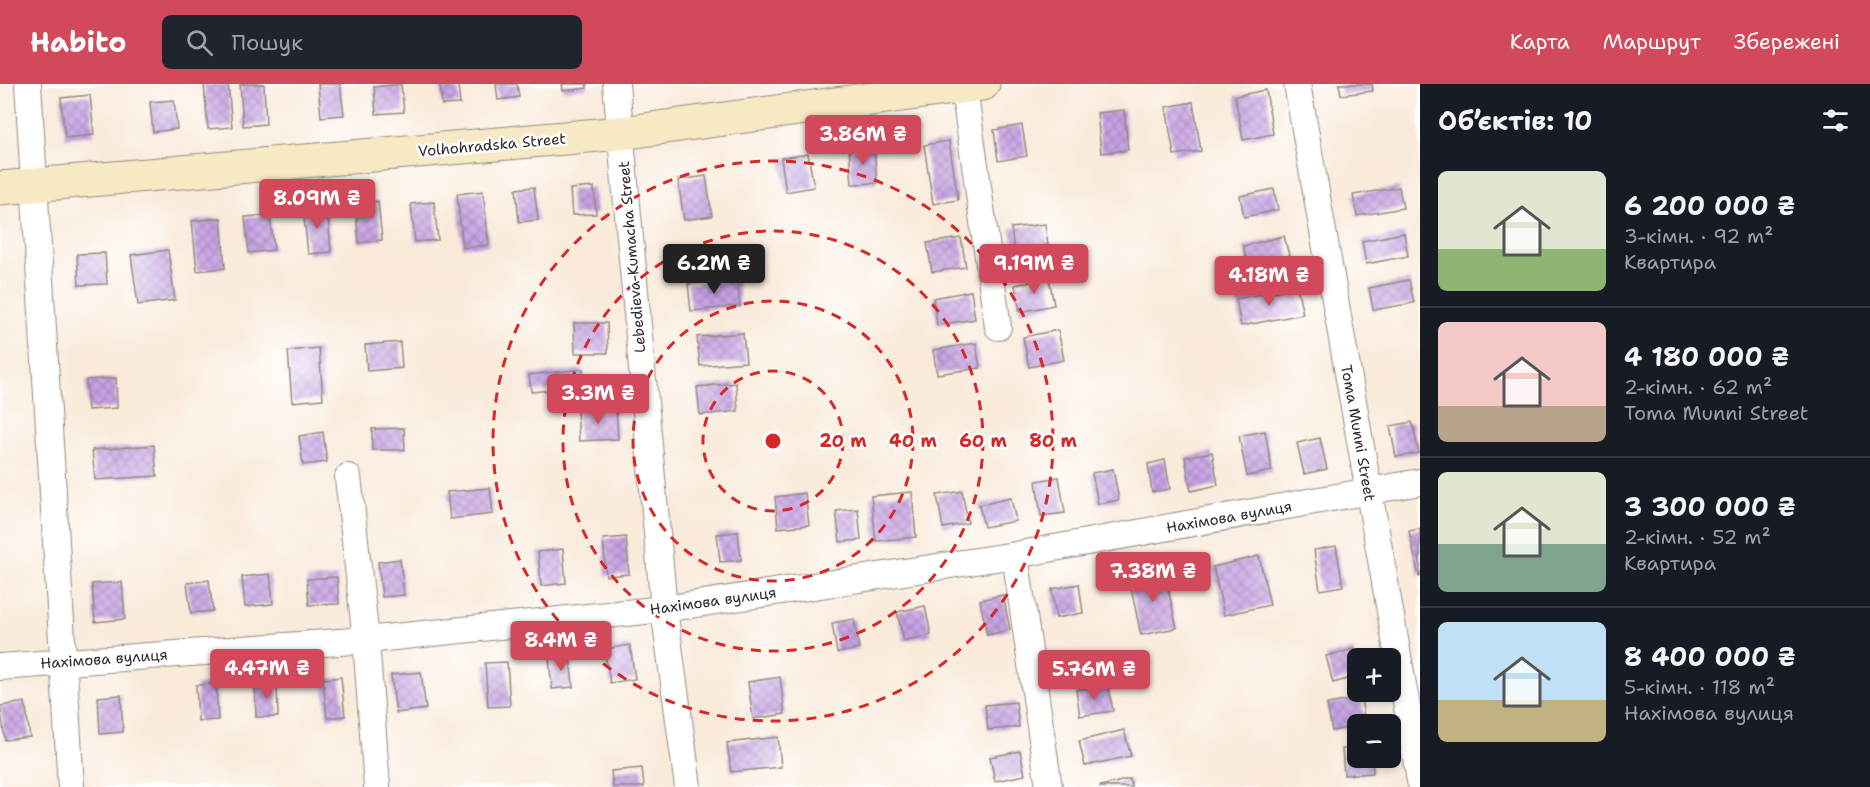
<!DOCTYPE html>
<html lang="uk">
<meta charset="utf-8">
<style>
body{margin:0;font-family:"Shantell Sans",sans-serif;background:#20242c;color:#f1f3f6;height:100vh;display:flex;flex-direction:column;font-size:22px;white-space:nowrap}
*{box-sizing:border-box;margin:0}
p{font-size:20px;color:#9ea1a6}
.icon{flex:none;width:33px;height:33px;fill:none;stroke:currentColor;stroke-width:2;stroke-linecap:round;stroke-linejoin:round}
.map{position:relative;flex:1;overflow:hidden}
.sheet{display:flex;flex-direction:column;background:#171b24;width:450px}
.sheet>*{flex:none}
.controls{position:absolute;left:1347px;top:564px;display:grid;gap:12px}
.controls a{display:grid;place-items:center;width:54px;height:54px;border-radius:9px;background:#171b24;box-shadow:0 3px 9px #0003;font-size:30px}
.price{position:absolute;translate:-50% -51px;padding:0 14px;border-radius:6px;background:#d1495b;color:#fff;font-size:20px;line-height:39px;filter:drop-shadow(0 2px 3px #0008)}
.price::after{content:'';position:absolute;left:50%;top:36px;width:18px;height:14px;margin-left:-9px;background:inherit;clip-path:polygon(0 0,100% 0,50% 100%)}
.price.on{background:#222;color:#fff}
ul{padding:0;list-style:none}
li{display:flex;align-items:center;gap:18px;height:150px;padding:0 18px}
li+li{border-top:2px solid #363941}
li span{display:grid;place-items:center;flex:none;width:168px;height:120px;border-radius:9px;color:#555}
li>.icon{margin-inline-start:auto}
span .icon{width:72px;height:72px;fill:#fffc;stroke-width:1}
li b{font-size:26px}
h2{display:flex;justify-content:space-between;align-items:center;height:72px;padding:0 18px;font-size:26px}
header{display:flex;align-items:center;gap:36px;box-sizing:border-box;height:84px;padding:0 30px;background:#d1495b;color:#fff}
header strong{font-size:28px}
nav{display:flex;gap:33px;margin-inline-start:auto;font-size:21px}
.search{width:420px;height:54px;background:#20242c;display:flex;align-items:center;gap:15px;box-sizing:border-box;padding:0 21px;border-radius:9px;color:#9ea1a6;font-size:22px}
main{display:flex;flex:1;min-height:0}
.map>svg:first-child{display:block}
.building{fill:url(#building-cross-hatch)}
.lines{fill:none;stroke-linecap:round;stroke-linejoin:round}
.street-casing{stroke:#928a82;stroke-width:28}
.secondary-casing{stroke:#928a82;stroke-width:35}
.street{stroke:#fff;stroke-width:26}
.secondary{stroke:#f6e9c3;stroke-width:33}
.ring{fill:none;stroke:#d62828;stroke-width:3;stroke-dasharray:10 8}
.labels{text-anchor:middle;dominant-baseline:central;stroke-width:5;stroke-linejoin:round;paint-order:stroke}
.street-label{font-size:15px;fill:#2b2b2b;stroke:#fff}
.centre{fill:#d62828;stroke:#fff;stroke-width:3}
.ring-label{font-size:18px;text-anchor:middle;font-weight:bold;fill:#d62828;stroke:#fff;stroke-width:5;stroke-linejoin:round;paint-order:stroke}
</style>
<header>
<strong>Habito</strong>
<div class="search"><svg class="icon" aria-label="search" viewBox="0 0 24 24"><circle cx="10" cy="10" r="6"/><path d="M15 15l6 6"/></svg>Пошук</div>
<nav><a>Карта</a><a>Маршрут</a><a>Збережені</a></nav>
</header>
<main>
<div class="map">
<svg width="1420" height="703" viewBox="0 0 1420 703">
<defs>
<pattern id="building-cross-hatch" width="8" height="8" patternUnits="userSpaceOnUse" patternTransform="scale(1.5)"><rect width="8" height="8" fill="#c8a3e4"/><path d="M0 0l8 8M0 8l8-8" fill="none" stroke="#a385b9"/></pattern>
</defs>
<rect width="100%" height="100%" fill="#fff"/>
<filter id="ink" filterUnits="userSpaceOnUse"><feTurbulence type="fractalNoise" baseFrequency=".0167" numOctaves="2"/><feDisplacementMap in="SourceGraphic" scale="12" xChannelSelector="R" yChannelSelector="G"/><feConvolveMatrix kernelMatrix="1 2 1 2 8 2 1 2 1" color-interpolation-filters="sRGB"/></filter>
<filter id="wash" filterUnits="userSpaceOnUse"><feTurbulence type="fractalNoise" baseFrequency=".008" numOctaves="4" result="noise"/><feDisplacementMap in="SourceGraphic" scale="24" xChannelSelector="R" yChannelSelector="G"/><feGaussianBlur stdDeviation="1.35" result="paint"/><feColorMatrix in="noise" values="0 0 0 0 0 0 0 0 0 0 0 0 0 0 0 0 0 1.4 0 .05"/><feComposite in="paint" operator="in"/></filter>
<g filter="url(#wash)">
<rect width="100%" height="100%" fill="#f9eada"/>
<g id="blocks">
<path class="building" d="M204,0H228L232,43L208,45Z
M240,0H264L266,40L243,42Z
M318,0H340L344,31L321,33Z
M401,0L404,28L376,30L374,3Z
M440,0H458L460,20L442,21Z
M496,0H517L519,13L498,16Z
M562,0H587V4L563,7Z
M1339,0H1372L1373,7L1341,11Z
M1266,6L1273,50L1243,56L1235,12Z
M90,11L94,51L65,54L61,14Z
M174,16L177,45L153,48L150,18Z
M1193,18L1201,67L1174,71L1166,23Z
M1124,26L1128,66L1101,69L1097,29Z
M1022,41L1027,72L998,77L994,46Z
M949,57L958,116L933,120L924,61Z
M874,63L877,99L852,100L849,65Z
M808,70L814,103L786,108L781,74Z
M706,92L712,132L684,136L678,96Z
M534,103L538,136L519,138L516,105Z
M594,103L596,130L572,131L570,105Z
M1399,103L1403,124L1357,132L1353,111Z
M1274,105L1278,126L1244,133L1240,112Z
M483,107L489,161L463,164L457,110Z
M378,117L382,156L359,159L355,120Z
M434,118L438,156L415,158L411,120Z
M327,122L331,168L308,170L303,124Z
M270,131L274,166L249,169L245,133Z
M221,134L225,184L197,187L192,137Z
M1045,140L1048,161L1014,166L1011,144Z
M1404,149L1408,172L1366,180L1362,157Z
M1284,152L1290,175L1249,185L1243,162Z
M961,154L966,183L932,188L927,159Z
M168,166L175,216L138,221L131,171Z
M105,169L107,200L79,201L77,170Z
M1049,194L1054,221L1020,228L1015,201Z
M737,195L740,222L691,227L688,200Z
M1409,196L1414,219L1373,226L1369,204Z
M1297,203L1303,230L1241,242L1236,215Z
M971,207L975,235L937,241L933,214Z
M574,239H607L608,269H575Z
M1058,246L1064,276L1029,283L1023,253Z
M743,249L746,278L700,282L697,253Z
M400,258L402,284L367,287L365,261Z
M976,259L980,284L937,290L933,266Z
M319,264L323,315L292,318L288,267Z
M583,285L585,303L531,308L529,291Z
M116,294L117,324L88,326L86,296Z
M736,299L738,327L700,331L697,303Z
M616,325L618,355L579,357L577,327Z
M1412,338L1419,369L1396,373L1390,342Z
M404,344L405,366H372V345Z
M1265,347L1272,387L1247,392L1239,352Z
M323,348L327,378L303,381L299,352Z
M1320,354L1327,385L1304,390L1297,359Z
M154,361L157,392L95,396L92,366Z
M1212,368L1218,401L1191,407L1185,373Z
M1165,376L1170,405L1152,408L1148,380Z
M1113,385L1119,416L1098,420L1092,389Z
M1059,393L1065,429L1041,432L1036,397Z
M490,404L493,430L450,435L447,408Z
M962,407L968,439L943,444L937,411Z
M912,408L916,453L876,457L871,412Z
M805,409L809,441L778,444L775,413Z
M1011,414L1016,437L984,443L979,421Z
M858,425L861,456L840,458L836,427Z
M1420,445V493H1419L1409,447Z
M738,448L741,476L720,478L717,450Z
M626,453L629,490L606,492L603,455Z
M1336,462L1343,502L1320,506L1314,466Z
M563,465L566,499L541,502L538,468Z
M1259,472L1270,521L1224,531L1213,483Z
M400,475L404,511L382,513L378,478Z
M1164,487L1177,544L1141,551L1129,495Z
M270,490L273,520L245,523L242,493Z
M337,493L339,520L309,521L307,495Z
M209,496L213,527L191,529L187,499Z
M122,498L125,535L95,538L92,500Z
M1079,500L1083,529L1056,534L1052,505Z
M1003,511L1010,546L987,551L980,516Z
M925,522L931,551L904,557L897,528Z
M854,535L859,565L837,569L832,539Z
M630,561L635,595L610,599L604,565Z
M1354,565L1358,592L1333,599L1326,572Z
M570,572L573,603L552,605L549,574Z
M507,578L510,622L488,623L485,579Z
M421,588L426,625L396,629L391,591Z
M341,593L345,632L327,634L323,595Z
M780,593L785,630L753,635L748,598Z
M277,599L278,633H256L255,600Z
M216,600L218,636L198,637L196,601Z
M1108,601L1113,627L1080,632L1076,606Z
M121,611L123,648L100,650L98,613Z
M1361,614L1365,640L1332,647L1327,620Z
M25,618L30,653L5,656L0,622Z
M1016,618L1019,643L988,646L985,621Z
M1124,646L1131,672L1085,682L1079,657Z
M778,653L781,683L731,688L727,659Z
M1358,664V674H1372L1373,689L1344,691L1342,665Z
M1020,667L1025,691L995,697L990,673Z
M642,684L644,703H613L611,687Z
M1130,695L1132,703H1100V702Z"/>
</g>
</g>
<g filter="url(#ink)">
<use href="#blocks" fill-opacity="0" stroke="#928a82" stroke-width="1.5"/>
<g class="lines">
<defs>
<path id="street" d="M28,0L71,703
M616,0L664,525L688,703
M1297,0L1420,697
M964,4L998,243
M348,393L366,556L377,703
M1015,471L1049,703
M0,583L366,556L664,525L1015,471L1420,398"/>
<path id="secondary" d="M0,104L621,49L983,0"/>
</defs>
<use href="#street" class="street-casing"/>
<use href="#secondary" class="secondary-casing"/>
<use href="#street" class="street"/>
<use href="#secondary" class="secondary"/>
</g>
</g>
<g class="ring">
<circle cx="773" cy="357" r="70"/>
<circle cx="773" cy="357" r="140"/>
<circle cx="773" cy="357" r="210"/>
<circle cx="773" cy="357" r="280"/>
</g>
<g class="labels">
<g class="street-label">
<text transform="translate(492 61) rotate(-5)">Volhohradska Street</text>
<text transform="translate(632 173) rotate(-95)">Lebedieva-Kumacha Street</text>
<text transform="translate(1358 349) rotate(80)">Toma Munni Street</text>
<text transform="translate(1229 433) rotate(-10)">Нахімова вулиця</text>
<text transform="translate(713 517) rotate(-8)">Нахімова вулиця</text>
<text transform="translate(104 575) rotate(-4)">Нахімова вулиця</text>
</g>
</g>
<circle cx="773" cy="357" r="9" class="centre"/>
<g class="ring-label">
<text x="843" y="363">20 m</text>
<text x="913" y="363">40 m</text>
<text x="983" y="363">60 m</text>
<text x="1053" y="363">80 m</text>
</g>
</svg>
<div class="controls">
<a>+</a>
<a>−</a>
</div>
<b class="price" style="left:863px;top:82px">3.86M ₴</b>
<b class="price" style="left:317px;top:146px">8.09M ₴</b>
<b class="price on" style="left:714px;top:211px">6.2M ₴</b>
<b class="price" style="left:1034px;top:211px">9.19M ₴</b>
<b class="price" style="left:1269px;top:223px">4.18M ₴</b>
<b class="price" style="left:598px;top:341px">3.3M ₴</b>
<b class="price" style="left:1153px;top:519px">7.38M ₴</b>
<b class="price" style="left:561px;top:588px">8.4M ₴</b>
<b class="price" style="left:267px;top:616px">4.47M ₴</b>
<b class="price" style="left:1094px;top:617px">5.76M ₴</b>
</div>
<section class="sheet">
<h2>Об’єктів: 10<svg class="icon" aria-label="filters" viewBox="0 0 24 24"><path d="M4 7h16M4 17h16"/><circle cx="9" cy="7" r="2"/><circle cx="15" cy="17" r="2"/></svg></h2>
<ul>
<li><span style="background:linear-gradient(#dfe7d0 65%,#8fb573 0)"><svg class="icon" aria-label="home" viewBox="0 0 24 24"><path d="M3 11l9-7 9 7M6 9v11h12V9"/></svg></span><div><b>6 200 000 ₴</b><p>3-кімн. · 92 m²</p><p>Квартира</p></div></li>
<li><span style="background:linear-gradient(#f6c9c9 70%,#b9a48a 0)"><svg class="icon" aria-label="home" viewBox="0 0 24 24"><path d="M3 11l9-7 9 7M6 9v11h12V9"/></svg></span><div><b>4 180 000 ₴</b><p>2-кімн. · 62 m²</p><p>Toma Munni Street</p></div></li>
<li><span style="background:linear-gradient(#dfe7d0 60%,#7fa58c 0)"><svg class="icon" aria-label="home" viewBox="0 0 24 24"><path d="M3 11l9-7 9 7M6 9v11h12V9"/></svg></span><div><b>3 300 000 ₴</b><p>2-кімн. · 52 m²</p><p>Квартира</p></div></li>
<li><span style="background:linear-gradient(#bfe0f5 65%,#c2b280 0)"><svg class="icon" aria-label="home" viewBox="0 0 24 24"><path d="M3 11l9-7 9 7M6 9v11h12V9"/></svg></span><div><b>8 400 000 ₴</b><p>5-кімн. · 118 m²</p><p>Нахімова вулиця</p></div></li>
</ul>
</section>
</main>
